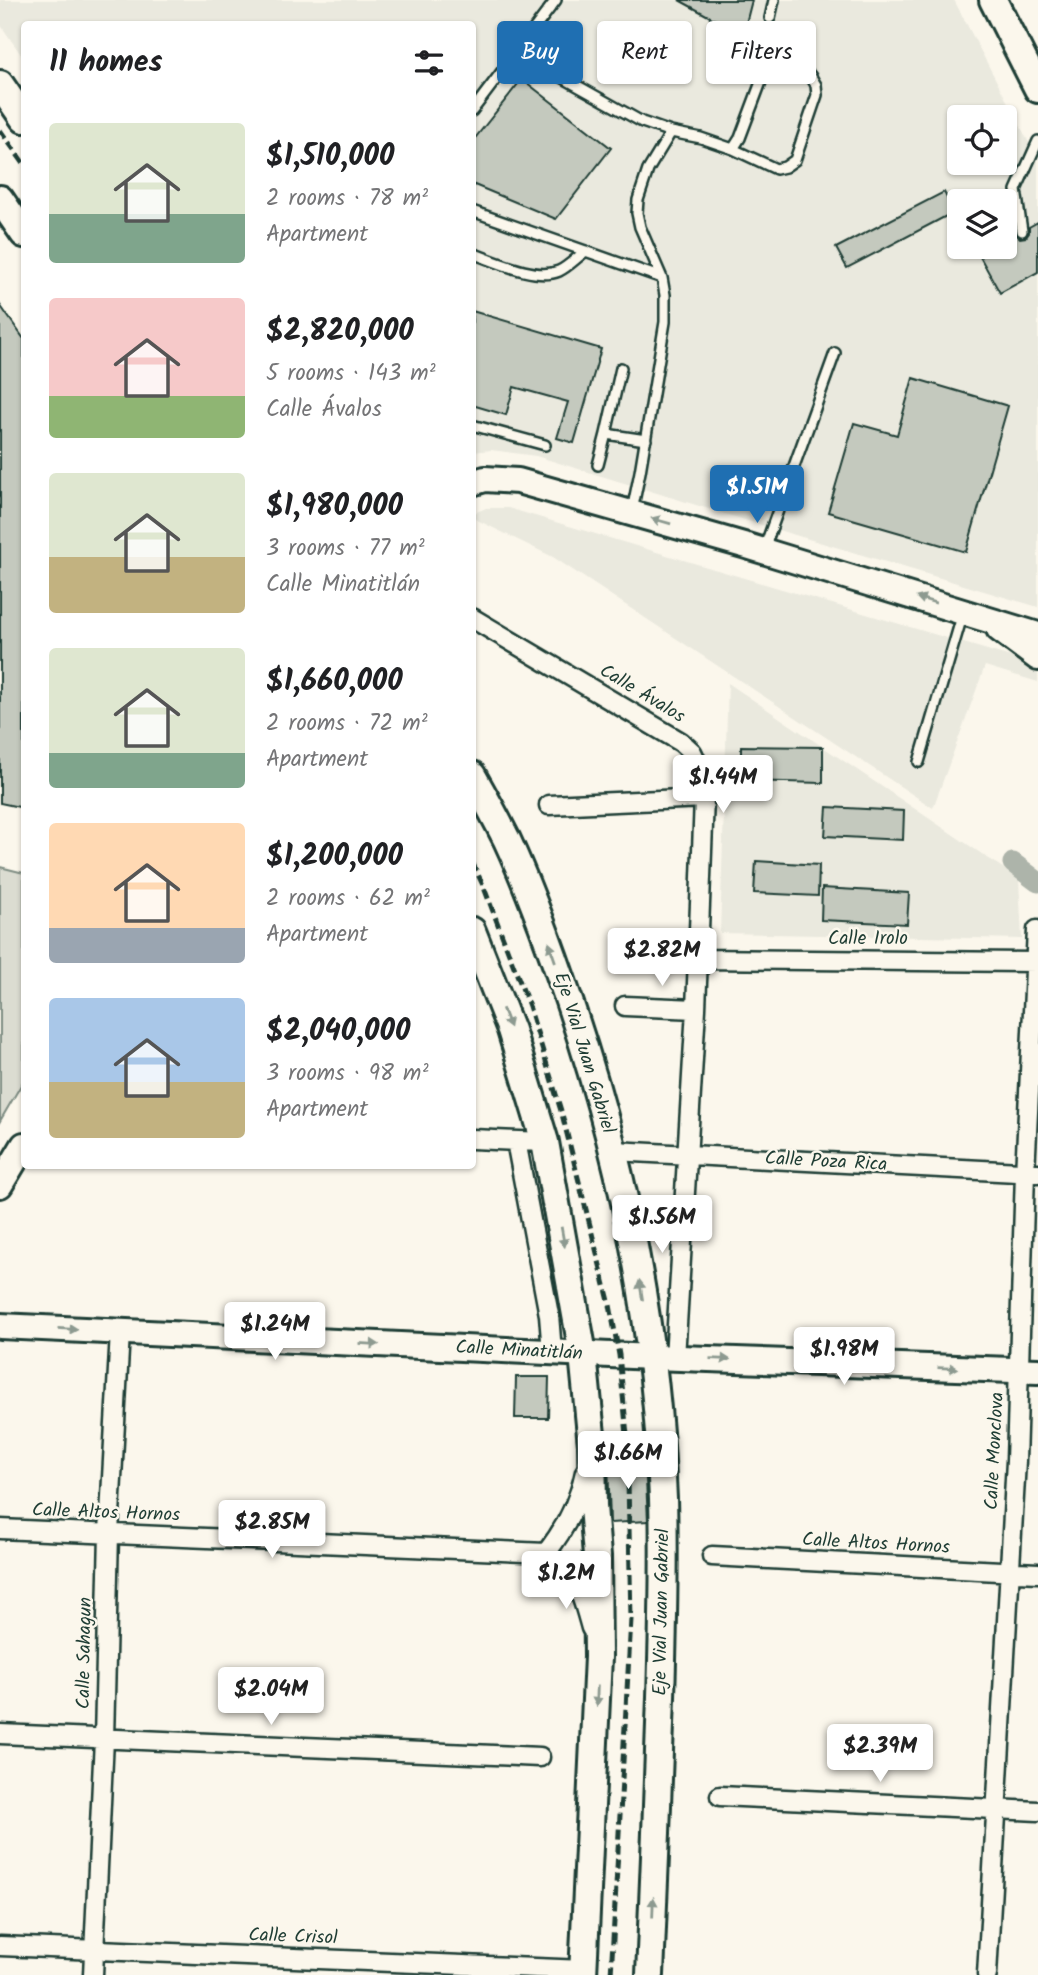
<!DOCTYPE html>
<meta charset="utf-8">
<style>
body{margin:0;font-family:Kalam,sans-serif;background:#f6f6f6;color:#202124;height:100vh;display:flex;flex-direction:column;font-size:26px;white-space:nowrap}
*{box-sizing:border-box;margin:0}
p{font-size:23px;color:#757577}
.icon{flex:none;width:38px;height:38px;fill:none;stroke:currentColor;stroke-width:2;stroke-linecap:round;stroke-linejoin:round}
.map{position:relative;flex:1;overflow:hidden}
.side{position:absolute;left:21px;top:21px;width:455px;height:1148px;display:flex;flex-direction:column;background:#fff;border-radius:7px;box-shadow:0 2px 5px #0004}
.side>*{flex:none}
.guide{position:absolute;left:497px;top:21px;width:436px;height:63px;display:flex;gap:14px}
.tools{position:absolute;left:947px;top:105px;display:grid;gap:14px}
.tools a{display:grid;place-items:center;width:70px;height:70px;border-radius:7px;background:#fff;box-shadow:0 2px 5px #0004;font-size:35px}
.price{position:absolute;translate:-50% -60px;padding:0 16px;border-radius:7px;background:#fff;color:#222;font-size:23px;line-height:46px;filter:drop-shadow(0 2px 4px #0008)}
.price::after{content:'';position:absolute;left:50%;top:42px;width:21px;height:16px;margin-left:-10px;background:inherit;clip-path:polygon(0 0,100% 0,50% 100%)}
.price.current{background:#1f6fb2;color:#fff}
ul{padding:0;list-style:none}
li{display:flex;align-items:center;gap:21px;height:175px;padding:0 28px}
li span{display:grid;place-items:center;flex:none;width:196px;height:140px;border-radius:7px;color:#555}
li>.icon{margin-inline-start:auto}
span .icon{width:84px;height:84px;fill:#fffc;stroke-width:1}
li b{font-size:30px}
h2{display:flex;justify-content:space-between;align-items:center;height:84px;padding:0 28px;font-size:30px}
.tag{padding:0 24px;border-radius:7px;background:#fff;box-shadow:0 2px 5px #0004;font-size:24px;line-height:63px}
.tag.current{background:#1f6fb2;color:#fff}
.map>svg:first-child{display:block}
.built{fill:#eae9de;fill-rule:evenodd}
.green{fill:#dbdcd1;stroke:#7d8c82;stroke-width:2}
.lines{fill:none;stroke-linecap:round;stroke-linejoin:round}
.canal{stroke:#adb4aa;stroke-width:21}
.building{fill:#c4c9be;stroke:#1f3d34;stroke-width:2}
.lane-casing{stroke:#1f3d34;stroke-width:14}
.street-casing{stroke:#1f3d34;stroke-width:23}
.secondary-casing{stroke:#1f3d34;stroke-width:30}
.primary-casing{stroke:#1f3d34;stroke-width:32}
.lane{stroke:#fbf7ec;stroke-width:9}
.street{stroke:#fbf7ec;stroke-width:18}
.secondary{stroke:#fbf7ec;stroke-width:24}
.primary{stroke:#fbf7ec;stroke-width:26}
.rail{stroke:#1f3d34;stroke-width:5;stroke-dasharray:10 5;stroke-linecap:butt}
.oneway{fill:#8d9a90}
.labels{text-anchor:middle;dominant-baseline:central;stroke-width:5;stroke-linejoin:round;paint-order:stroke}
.street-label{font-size:19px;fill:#1f3d34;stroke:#fbf7ec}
</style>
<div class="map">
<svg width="1038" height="1975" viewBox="0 0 1038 1975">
<rect width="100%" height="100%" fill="#fbf7ec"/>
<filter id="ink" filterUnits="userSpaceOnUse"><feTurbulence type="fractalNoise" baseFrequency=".0143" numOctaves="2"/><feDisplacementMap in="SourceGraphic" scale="14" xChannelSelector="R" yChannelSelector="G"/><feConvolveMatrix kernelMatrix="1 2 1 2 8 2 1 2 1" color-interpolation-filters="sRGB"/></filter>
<g filter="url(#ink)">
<path class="built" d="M0,0H954L1038,160V607L758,524L536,456L491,450L473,452L472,24H24V59L0,24ZM959,117H1004V163H959ZM959,201H1004V247H959Z
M486,508H508L1038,665V682L985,666L933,808L553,557L473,518L472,514Z
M728,683L1019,879L1022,939L720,933Z"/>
<path class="green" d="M0,867L24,873V1080L0,1121Z"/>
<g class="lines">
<path class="canal" d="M1013,863L1038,882"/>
</g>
<path class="building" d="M679,0H752L743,35Z
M522,79L611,148L556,219L472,184V142Z
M944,192L954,212L847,268L836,248Z
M1038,222V272L1000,293L979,255L993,247H1004V241L1016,234L1020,238L1026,237L1029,233V227Z
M0,305L24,339V808L0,803Z
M472,311L601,349L574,443L557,438L568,402L514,387L506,415L472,405Z
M913,378L1008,406L966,552L828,512L854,423L897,435Z
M741,746L823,747V783L741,781Z
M827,807L904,811L903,840L825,836Z
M756,861L819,865L818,896L754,893Z
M822,888L909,893L907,924L821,920Z
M516,1377H549L548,1418H515Z
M645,1459L648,1521L610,1523L608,1460Z"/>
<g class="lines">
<defs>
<path id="lane" d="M770,18L774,0
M517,52L642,122L671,132L648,170L638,200L637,213L640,227L662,278L665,295V322L640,472L632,511
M472,111L556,0
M671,132L701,138L733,149L740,138L764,74C778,64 795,71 810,75L816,85L817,95L795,160L785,167L776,169L733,149
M472,211L662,278
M1022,231L1016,190L1038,141
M472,253C495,261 536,281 559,271C568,267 577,257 586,251
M472,425L545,445
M606,434L621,368
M598,465L606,434L646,440
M764,549L835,353
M919,762L963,613"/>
<path id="street" d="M472,618L681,742L692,752L700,769L704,798L696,1009L675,1358
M549,805L704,798
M698,959L1037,962
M625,1006L696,1009
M472,1139L545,1142
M516,1141L549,1315L552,1352
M614,1151L1038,1173
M0,1529L546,1553
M546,1553C578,1574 581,1593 591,1628
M546,1553C565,1529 579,1502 585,1472
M712,1556L1038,1573
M0,1734L540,1757
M720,1796L1038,1811
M0,1946L584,1970
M93,1975L104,1739L109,1533L120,1332
M987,1975L1016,1461L1025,1173L1037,930"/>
<path id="secondary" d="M472,483L485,479L518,481L747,546L1038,635
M999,629L1038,658
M0,1185L24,1145
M0,1326L652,1357L1038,1371"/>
<path id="primary" d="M993,0L1038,89
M0,84L24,119
M0,199L24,234
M472,775C484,796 496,818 507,840C528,885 545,932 561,978C620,1145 656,1322 663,1499C665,1565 663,1631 661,1697C658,1790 654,1882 650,1975
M472,931L511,1030L545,1142L583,1354L592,1445L593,1506L597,1556L598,1657L583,1975"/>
</defs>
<use href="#lane" class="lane-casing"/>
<use href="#street" class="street-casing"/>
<use href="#secondary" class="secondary-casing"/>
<use href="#primary" class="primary-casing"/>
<use href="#lane" class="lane"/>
<use href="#street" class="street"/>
<use href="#secondary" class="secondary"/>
<use href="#primary" class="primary"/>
<path class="rail" d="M0,130L24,164
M472,862L483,885L529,1006L562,1114L610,1305L619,1355L627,1435L631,1619L611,1975"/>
</g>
<defs><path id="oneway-solid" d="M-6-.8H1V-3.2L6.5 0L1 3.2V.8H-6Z" transform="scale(1.75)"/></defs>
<g class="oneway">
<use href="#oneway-solid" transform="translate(661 521) rotate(-164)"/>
<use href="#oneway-solid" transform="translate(926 600) rotate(-163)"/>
<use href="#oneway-solid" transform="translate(552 952) rotate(-109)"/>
<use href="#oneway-solid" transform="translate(506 1018) rotate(69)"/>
<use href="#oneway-solid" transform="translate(563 1237) rotate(80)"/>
<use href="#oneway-solid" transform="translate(641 1290) rotate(-99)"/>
<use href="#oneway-solid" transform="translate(68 1329) rotate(3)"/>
<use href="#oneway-solid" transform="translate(369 1344) rotate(3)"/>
<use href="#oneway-solid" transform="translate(720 1359) rotate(2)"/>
<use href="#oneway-solid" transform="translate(948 1368) rotate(2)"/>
<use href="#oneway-solid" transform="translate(597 1696) rotate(92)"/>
<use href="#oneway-solid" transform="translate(653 1907) rotate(-88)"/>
</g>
</g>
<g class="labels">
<g class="street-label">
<text transform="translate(642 694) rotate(31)">Calle Ávalos</text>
<text x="868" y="939">Calle Irolo</text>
<text transform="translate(584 1053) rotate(73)">Eje Vial Juan Gabriel</text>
<text transform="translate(826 1162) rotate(3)">Calle Poza Rica</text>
<text transform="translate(519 1351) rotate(3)">Calle Minatitlán</text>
<text transform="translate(995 1451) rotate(-87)">Calle Monclova</text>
<text transform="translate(106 1513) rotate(2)">Calle Altos Hornos</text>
<text transform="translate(876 1544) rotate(3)">Calle Altos Hornos</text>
<text transform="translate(662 1612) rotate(-89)">Eje Vial Juan Gabriel</text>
<text transform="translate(85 1653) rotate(-89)">Calle Sahagun</text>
<text transform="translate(293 1937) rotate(2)">Calle Crisol</text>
</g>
</g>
</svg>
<div class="tools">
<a><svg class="icon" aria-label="locate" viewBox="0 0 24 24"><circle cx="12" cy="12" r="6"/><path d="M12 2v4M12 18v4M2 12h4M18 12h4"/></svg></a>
<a><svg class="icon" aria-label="layers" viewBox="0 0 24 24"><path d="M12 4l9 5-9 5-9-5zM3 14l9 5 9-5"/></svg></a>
</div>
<b class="price current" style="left:757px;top:525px">$1.51M</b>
<b class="price" style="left:723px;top:815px">$1.44M</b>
<b class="price" style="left:662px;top:988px">$2.82M</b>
<b class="price" style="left:662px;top:1255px">$1.56M</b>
<b class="price" style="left:275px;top:1362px">$1.24M</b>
<b class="price" style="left:844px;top:1387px">$1.98M</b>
<b class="price" style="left:628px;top:1491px">$1.66M</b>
<b class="price" style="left:272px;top:1560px">$2.85M</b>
<b class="price" style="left:566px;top:1611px">$1.2M</b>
<b class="price" style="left:271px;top:1727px">$2.04M</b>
<b class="price" style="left:880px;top:1784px">$2.39M</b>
<div class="guide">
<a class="tag current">Buy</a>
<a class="tag">Rent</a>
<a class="tag">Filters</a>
</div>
<section class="side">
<h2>11 homes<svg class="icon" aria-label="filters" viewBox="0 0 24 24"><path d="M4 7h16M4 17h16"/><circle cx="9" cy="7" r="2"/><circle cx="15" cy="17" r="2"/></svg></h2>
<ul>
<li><span style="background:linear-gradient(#dfe7d0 65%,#7fa58c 0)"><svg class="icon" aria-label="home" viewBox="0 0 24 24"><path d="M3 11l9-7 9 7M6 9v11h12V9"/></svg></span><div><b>$1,510,000</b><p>2 rooms · 78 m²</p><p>Apartment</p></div></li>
<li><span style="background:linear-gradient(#f6c9c9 70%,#8fb573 0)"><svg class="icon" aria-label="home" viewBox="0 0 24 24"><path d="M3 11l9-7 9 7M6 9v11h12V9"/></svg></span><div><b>$2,820,000</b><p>5 rooms · 143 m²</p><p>Calle Ávalos</p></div></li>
<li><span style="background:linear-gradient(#dfe7d0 60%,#c2b280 0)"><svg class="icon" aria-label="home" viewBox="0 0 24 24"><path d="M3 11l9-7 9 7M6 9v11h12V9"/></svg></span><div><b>$1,980,000</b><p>3 rooms · 77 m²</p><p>Calle Minatitlán</p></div></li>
<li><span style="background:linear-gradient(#dfe7d0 75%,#7fa58c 0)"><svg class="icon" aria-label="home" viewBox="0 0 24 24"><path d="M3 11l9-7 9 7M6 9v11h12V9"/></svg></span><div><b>$1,660,000</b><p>2 rooms · 72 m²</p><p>Apartment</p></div></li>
<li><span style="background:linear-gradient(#ffd9b3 75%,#9aa5b1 0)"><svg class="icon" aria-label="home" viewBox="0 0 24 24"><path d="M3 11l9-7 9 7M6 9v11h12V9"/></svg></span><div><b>$1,200,000</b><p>2 rooms · 62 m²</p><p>Apartment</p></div></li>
<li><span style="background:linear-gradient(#a9c7e8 60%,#c2b280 0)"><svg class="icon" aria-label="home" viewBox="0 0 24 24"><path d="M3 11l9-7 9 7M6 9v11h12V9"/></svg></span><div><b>$2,040,000</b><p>3 rooms · 98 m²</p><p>Apartment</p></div></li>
</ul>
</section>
</div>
